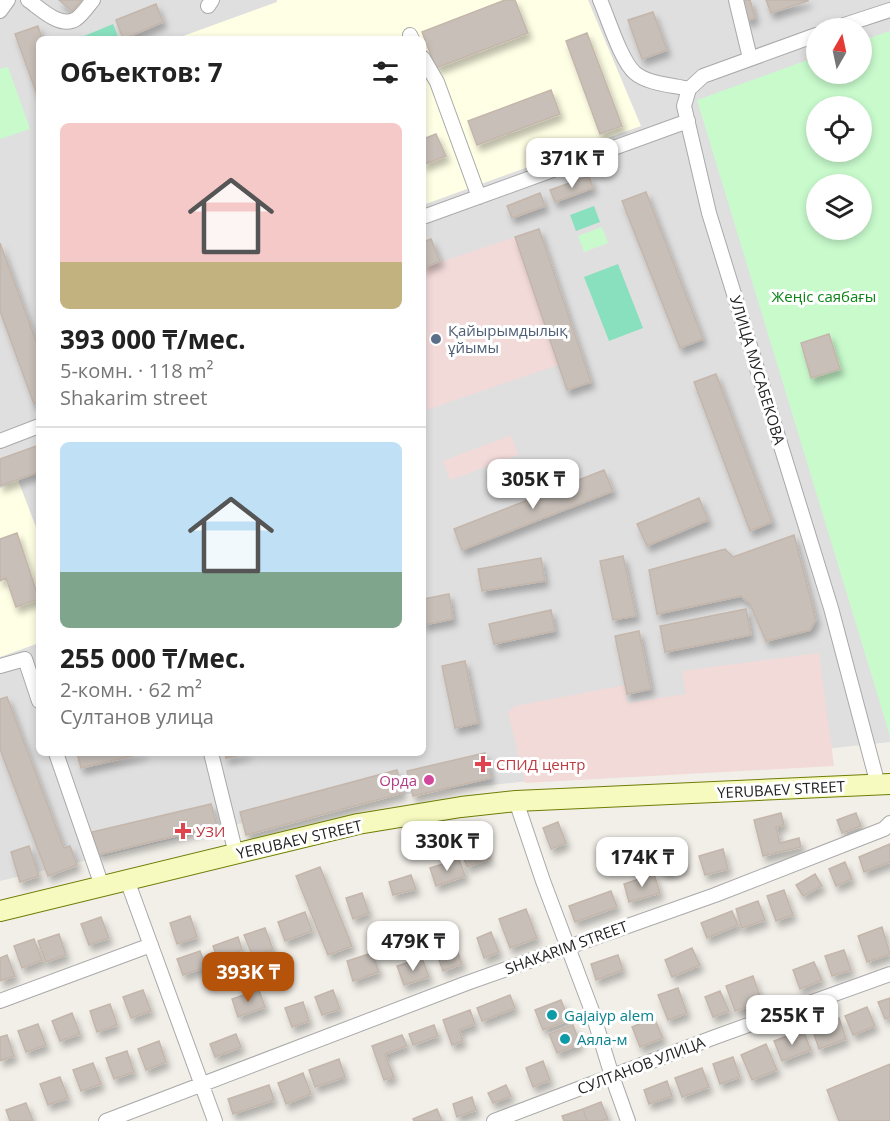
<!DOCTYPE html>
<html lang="ru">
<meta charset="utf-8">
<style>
body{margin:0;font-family:"Open Sans",sans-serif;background:#f2f2f2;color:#222;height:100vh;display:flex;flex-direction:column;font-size:22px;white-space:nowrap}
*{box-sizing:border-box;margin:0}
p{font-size:20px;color:#767676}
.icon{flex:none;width:33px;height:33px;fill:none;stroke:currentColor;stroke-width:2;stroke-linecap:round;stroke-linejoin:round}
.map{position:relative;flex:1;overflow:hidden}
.drawer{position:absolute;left:36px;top:36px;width:390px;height:720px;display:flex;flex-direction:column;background:#fff;border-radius:9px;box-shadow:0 3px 9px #0003}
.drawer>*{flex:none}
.needle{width:39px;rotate:9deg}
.controls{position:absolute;left:806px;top:18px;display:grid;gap:12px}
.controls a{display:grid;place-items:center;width:66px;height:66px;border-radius:50%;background:#fff;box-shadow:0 3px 9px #0003;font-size:30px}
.price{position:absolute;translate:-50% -51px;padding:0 14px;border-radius:12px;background:#fff;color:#222;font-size:20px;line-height:39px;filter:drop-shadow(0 2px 3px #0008)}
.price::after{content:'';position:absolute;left:50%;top:36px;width:18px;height:14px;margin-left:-9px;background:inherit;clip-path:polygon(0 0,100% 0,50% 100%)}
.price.active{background:#b45309;color:#fff}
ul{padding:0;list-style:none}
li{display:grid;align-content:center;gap:12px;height:318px;padding:0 24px}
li+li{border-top:2px solid #e0e0e0}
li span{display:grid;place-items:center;height:186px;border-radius:9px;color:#555}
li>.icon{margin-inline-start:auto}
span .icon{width:108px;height:108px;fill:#fffc;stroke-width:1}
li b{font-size:26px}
h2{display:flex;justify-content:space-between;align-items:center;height:72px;padding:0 24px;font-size:26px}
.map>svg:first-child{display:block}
.residential{fill:#e0dfdf;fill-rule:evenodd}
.commercial{fill:#f2dad9}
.education{fill:#ffffe5}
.park{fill:#c8facc;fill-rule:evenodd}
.pitch{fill:#88e0be}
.building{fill:#c7bfb8;stroke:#c4b6ab;stroke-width:1.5;filter:url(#shadow)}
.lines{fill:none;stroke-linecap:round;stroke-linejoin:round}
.street-casing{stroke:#a9a9a9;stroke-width:16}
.secondary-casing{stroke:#707d05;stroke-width:22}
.street{stroke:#fff;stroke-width:14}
.secondary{stroke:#f7fabf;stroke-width:20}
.service-dot{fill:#5c6f8a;stroke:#fff;stroke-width:2}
.health-dot{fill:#e0444e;stroke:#fff;stroke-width:2}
.hotel-dot{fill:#d1479c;stroke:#fff;stroke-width:2}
.culture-dot{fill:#0f9aa8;stroke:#fff;stroke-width:2}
.labels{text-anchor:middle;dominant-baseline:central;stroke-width:6;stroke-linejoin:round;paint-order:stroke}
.park-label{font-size:15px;fill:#0c8416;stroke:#fff}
.service-label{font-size:15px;fill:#4e5e75;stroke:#fff;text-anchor:start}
.street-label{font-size:15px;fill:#222;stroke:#fff}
.health-label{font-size:15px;fill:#be3a42;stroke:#fff;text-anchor:start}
.hotel-label{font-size:15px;fill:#b23c85;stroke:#fff;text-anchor:end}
.culture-label{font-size:15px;fill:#0d838f;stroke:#fff;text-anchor:start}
</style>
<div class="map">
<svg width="890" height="1121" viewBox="0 0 890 1121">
<defs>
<filter id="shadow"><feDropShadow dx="3.5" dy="6" stdDeviation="3" flood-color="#0004"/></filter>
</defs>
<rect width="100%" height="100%" fill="#f2efe9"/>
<path class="residential" d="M0,0H890V742L326,803L0,881ZM816,28H861V74H816ZM39,39H423V753H39ZM816,106H861V152H816ZM816,184H861V230H816Z"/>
<path class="commercial" d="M515,237L558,365L423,411V268Z
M511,435L518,455L450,480L443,461Z
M819,653L834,766L525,783L508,712L516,706L625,685L627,703L686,694L682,671Z"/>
<path class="education" d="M277,0H588L641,126L423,205V39H175L277,2Z
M18,480L39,535V643L0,657V488Z"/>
<path class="park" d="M890,31V736L697,100L816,57V74H861V41ZM816,106H861V152H816ZM816,184H861V230H816Z
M8,67L30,129L0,139V69Z
M602,227L608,243L584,252L578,236Z"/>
<path class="pitch" d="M113,24L119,39H77Z
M594,206L600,222L576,231L570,215Z
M618,264L643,328L609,341L584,277Z"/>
<path class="building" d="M59,0H82L72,11Z
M505,0H515L528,33L436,68L422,32Z
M741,0H750L755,18L746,21Z
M766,0H808V1L771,13Z
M156,4L163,22L123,39L116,20Z
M653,12L667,50L642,59L628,20Z
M38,26L42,39H39V100L15,34Z
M587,33L622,126L600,134L566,41Z
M551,90L560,114L477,145L468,121Z
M436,134L446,156L423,165V139Z
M589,176L593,188L555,202L550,190Z
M646,192L703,339L680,348L622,201Z
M540,193L545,206L512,218L507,206Z
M539,229L591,382L567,390L515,237Z
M431,239L440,261L423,268V242Z
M0,243L39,349V402L34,404L0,311Z
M829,334L840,369L811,378L801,343Z
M716,374L772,522L750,531L694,382Z
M39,445V472L0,486V459Z
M604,470L613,491L462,550L454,529Z
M699,498L708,520L647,546L637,524Z
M17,533L39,599L16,607L6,578L0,581V539Z
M794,535L816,620L810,630L766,641L750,604L741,596L657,614L649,570L725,549L733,557Z
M623,556L636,616L613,620L600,561Z
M541,558L545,581L482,591L478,569Z
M449,594L453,619L423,625V599Z
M746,609L751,635L665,652L660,626Z
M551,610L555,631L494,644L489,624Z
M639,631L651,689L627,694L615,636Z
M465,661L478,723L455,728L442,666Z
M7,697L64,848L70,846L77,865L48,876L0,749V699Z
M77,753H145L81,768Z
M225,753H249L226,758Z
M485,753L491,778L413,796L407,771Z
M397,770L403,793L246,835L240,812Z
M211,804L217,826L97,855L92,832Z
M781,813L784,825L776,827L780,843L799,838L801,847L763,856L754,820Z
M856,813L861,826L842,833L837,820Z
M558,822L566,843L551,849L543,828Z
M890,844V862L864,872L859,857Z
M29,846L39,876L20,882L11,852Z
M486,848L490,859L467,867L463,856Z
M680,848L685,867L663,873L657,854Z
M723,849L728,869L705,875L699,856Z
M459,859L465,876L436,886L430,868Z
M845,862L852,879L836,886L829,869Z
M320,867L352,946L328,955L296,876Z
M654,874L660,893L629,902L624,884Z
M815,874L822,886L803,896L796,885Z
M411,875L416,889L393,895L389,882Z
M784,890L793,915L776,921L767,896Z
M611,891L617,907L575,922L569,906Z
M362,893L369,913L353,919L346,898Z
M758,901L765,920L742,928L736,909Z
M526,909L537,938L510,948L499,919Z
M732,911L738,925L707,938L701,923Z
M305,912L312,931L285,941L278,922Z
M190,916L197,937L177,944L170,923Z
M101,917L109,938L89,945L81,924Z
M882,927L890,954L867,962L858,936Z
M265,928L273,949L253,957L244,935Z
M491,932L499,952L484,958L477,938Z
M59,934L66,955L46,962L38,941Z
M238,937L242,950L226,956L228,963L220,966L213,946Z
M34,939L42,960L22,968L14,946Z
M692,948L700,965L672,977L665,960Z
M457,950L462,964L443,971L438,957Z
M844,950L851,970L832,976L825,956Z
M200,951L206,967L183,975L177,959Z
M372,953L379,972L353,981L347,961Z
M7,955L15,976L0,981V958Z
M618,955L623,970L596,980L591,964Z
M422,958L429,977L404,985L397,966Z
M814,962L822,980L800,989L793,970Z
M753,976L762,1002L735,1011L726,986Z
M678,988L687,1013L668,1020L658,995Z
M143,990L151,1011L131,1018L123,997Z
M259,990L265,1007L238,1017L232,999Z
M333,990L340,1009L322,1015L315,997Z
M720,991L729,1011L713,1017L705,997Z
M510,995L515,1008L482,1021L477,1008Z
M890,998V1017L885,1019L878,1002Z
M561,1000L569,1020L543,1030L535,1010Z
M303,1002L309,1021L292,1027L285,1008Z
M110,1004L117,1025L97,1032L90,1011Z
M867,1007L875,1026L853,1035L845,1016Z
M470,1010L475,1024L459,1030L463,1041L452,1045L443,1020Z
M72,1013L80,1034L60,1041L52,1021Z
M654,1018L663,1038L640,1047L632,1027Z
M839,1018L846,1039L819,1049L812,1028Z
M38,1024L46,1045L26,1052L18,1031Z
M434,1025L438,1036L413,1045L409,1034Z
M573,1025L580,1044L557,1053L549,1034Z
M803,1030L811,1050L782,1061L774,1041Z
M236,1034L241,1047L215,1057L210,1044Z
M7,1035L14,1056L0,1061V1037Z
M402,1035L407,1046L385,1054L394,1077L384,1080L372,1046Z
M159,1041L166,1062L146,1070L138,1049Z
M766,1044L777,1070L752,1080L741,1055Z
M127,1051L134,1072L114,1079L106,1058Z
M733,1057L740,1077L720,1084L713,1064Z
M339,1059L345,1077L315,1087L309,1070Z
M543,1061L550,1080L533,1087L526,1068Z
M93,1063L101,1084L81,1091L73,1070Z
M890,1064V1121H839L827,1090Z
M702,1068L709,1087L682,1097L675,1078Z
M303,1073L311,1094L286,1104L278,1083Z
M60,1077L68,1098L48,1105L40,1084Z
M667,1081L672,1096L649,1104L644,1090Z
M269,1085L274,1100L233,1114L228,1099Z
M506,1085L511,1096L493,1103L488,1093Z
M472,1097L476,1110L457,1117L453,1104Z
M601,1102L608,1119L601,1121H587L583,1109Z
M26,1103L33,1121H10L6,1110Z
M437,1109L442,1121H414L413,1119Z
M583,1109L587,1121H564L562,1116Z"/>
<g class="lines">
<defs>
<path id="street" d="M28,0C40,8 60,29 76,19C82,15 88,6 93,0
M600,0C608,18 621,61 635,73C648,84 673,85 689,89
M736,0L750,58
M208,6L212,0
M0,11L8,0
M835,28L890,10
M410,35L412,39
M816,35L703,76L689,89L684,106L709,213L831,608L878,785
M423,58L437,82L479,197
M423,217L688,121
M0,441L39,426
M0,666L25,659L39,701
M56,753L102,886
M211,753L236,854
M516,801L543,881L592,1011L612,1076L628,1121
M127,880L215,1121
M0,1001L151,945
M106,1121L467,983L715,895L884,829L890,823
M494,1121L715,1037L890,974"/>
<path id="secondary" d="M0,911L358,824L461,807L516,801L890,784"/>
</defs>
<use href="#street" class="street-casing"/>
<use href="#secondary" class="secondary-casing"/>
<use href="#street" class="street"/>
<use href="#secondary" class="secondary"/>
</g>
<circle class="service-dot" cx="436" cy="339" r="6"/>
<g class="health-dot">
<path d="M480 755h6v6h6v6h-6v6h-6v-6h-6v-6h6z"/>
<path d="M180 822h6v6h6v6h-6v6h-6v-6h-6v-6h6z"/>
</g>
<circle class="hotel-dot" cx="429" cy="780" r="6"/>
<g class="culture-dot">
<circle cx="552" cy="1015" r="6"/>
<circle cx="565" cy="1039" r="6"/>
</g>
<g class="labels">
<g class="park-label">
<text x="824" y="296">Жеңіс саябағы</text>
</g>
<g class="service-label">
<text x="448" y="330">Қайырымдылық<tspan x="448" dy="17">ұйымы</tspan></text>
</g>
<g class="street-label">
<text transform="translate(758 370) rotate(73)">УЛИЦА МУСАБЕКОВА</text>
<text transform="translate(781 789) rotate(-3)">YERUBAEV STREET</text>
<text transform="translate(299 839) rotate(-13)">YERUBAEV STREET</text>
<text transform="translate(566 947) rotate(-20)">SHAKARIM STREET</text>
<text transform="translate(641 1065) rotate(-21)">СУЛТАНОВ УЛИЦА</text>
</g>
<g class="health-label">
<text x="496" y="764">СПИД центр</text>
<text x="196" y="831">УЗИ</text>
</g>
<g class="hotel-label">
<text x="417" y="780">Орда</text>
</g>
<g class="culture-label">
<text x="564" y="1015">Gajaiyp alem</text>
<text x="577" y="1039">Аяла-м</text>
</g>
</g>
</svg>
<div class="controls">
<a><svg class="needle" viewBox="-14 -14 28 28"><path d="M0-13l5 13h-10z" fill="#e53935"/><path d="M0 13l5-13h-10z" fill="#767676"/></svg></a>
<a><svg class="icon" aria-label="locate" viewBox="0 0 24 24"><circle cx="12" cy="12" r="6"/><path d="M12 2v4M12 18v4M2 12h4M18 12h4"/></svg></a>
<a><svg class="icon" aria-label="layers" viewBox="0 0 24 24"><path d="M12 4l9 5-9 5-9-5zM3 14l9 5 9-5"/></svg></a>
</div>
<b class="price" style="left:572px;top:189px">371K ₸</b>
<b class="price" style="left:533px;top:510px">305K ₸</b>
<b class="price" style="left:447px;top:872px">330K ₸</b>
<b class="price" style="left:642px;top:888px">174K ₸</b>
<b class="price" style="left:413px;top:972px">479K ₸</b>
<b class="price active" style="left:248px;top:1003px">393K ₸</b>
<b class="price" style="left:792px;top:1046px">255K ₸</b>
<section class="drawer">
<h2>Объектов: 7<svg class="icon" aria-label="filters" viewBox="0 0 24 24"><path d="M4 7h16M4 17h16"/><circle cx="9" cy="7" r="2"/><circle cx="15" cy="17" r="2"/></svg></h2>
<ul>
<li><span style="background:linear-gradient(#f6c9c9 75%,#c2b280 0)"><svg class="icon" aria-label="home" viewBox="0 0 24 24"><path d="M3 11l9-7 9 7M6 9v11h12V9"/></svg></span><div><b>393 000 ₸/мес.</b><p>5-комн. · 118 m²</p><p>Shakarim street</p></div></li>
<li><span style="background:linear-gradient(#bfe0f5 70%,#7fa58c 0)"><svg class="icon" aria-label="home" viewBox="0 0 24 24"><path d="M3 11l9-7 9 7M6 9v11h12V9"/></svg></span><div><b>255 000 ₸/мес.</b><p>2-комн. · 62 m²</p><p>Султанов улица</p></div></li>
</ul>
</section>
</div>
